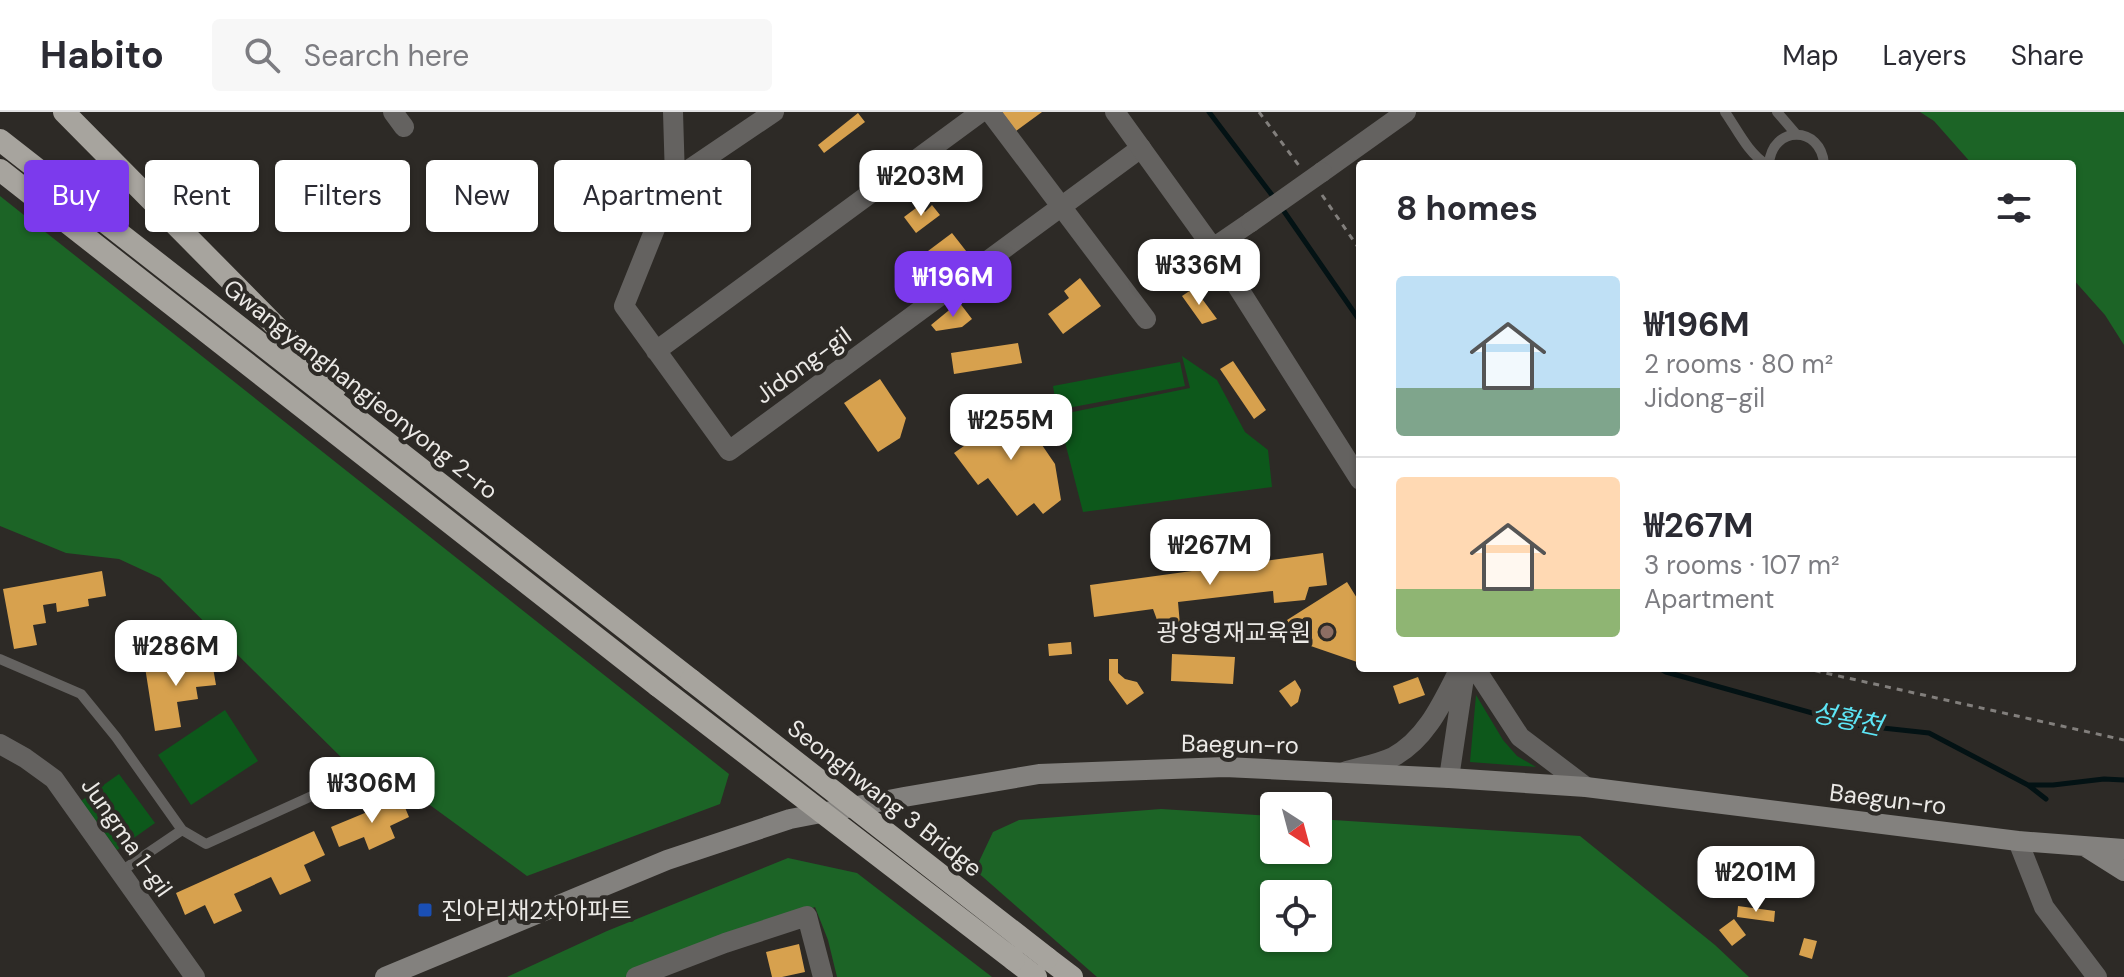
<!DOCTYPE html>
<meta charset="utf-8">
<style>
body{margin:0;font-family:"DM Sans","Noto Sans KR",sans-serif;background:#f7f7f7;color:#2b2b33;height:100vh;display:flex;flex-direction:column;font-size:30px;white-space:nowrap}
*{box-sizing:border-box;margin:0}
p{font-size:26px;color:#7c7c81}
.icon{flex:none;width:44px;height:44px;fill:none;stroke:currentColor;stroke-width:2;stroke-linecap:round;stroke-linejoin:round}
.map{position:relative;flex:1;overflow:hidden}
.panel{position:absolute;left:1356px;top:48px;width:720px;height:512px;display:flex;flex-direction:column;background:#fff;border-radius:8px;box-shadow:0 2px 6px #0004}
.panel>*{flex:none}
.banner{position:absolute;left:24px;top:48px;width:760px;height:72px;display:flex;gap:16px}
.needle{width:52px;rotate:144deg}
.tools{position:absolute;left:1260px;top:680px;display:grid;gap:16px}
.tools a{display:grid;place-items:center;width:72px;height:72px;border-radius:8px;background:#fff;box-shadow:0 2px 6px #0004;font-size:40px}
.price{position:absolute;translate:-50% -68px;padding:0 18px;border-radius:16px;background:#fff;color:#222;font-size:26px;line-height:52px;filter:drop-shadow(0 2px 4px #0008)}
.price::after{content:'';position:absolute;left:50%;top:48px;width:24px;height:18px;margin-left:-12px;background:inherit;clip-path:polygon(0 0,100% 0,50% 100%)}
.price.selected{background:#7c3aed;color:#fff}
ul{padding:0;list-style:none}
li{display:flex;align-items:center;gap:24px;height:200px;padding:0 40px}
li+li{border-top:2px solid #e1e1e2}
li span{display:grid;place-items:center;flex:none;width:224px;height:160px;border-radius:8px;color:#555}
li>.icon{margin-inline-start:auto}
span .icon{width:96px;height:96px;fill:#fffc;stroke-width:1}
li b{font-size:34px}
h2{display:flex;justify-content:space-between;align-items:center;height:96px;padding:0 40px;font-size:34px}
.pill{padding:0 28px;border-radius:8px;background:#fff;box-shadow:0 2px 6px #0004;font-size:28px;line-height:72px}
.pill.selected{background:#7c3aed;color:#fff}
header{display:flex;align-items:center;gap:48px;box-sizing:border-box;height:112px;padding:0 40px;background:#fff;border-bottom:2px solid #e1e1e2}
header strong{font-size:38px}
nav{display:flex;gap:44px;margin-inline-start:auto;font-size:28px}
.search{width:560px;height:72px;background:#f7f7f7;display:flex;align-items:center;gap:20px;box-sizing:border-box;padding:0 28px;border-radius:8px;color:#7c7c81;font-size:30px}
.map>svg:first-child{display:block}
.green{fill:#0d581b}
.forest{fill:#1c6426;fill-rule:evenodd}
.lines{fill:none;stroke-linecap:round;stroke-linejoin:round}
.stream{stroke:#031214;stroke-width:5}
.building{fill:#d7a14e}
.path{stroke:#827f7c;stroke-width:3;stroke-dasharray:6 6;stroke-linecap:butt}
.service{stroke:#646260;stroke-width:10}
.minor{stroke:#646260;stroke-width:20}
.tertiary{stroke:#646260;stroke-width:20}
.secondary{stroke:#83817e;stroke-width:20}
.trunk{stroke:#a7a49e;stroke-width:22}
.tertiary-bridge{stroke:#646260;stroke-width:20}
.trunk-bridge{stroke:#a7a49e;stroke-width:22}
.education-dot{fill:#8d6e63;stroke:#2d2a26;stroke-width:3}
.transit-dot{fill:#1a4fb4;stroke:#2d2a26;stroke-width:3}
.labels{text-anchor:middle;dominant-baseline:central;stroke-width:8;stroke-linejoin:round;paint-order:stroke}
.street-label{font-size:24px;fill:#ebe9e6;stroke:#2d2a26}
.poi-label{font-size:24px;fill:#ebe9e6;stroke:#2d2a26;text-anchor:end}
.water-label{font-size:26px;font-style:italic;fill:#5de5f5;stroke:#2d2a26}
</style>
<header>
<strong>Habito</strong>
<div class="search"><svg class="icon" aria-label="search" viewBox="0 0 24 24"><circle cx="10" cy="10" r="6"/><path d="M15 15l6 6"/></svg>Search here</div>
<nav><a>Map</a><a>Layers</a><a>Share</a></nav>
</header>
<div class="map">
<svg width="2124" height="865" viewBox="0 0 2124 865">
<rect width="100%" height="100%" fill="#2d2a26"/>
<path class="green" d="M1182,244L1217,268L1245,320L1268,338L1272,375L1083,400L1058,303L1190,276Z
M1180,250L1185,274L1057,298L1053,274Z
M1476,583L1503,628L1517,644L1536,655L1470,650Z
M225,598L258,649L191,693L158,643Z
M119,662L155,711L117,738L81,689Z"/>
<path class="forest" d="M1920,0H2124V233L2105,203L2072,166V52H1972L1934,9Z
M0,84L729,662L720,692L527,764L408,677L349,653L160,466L119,447L66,441L0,414Z
M1161,697L1274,704V738H1318V707L1580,724L1715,833L1749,865H1097L975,758L993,720L1019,708ZM1318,782V826H1274V782Z
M788,746L857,761L992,865H837L828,828L815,795L633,865H507L607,819Z"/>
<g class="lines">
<path class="stream" d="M1209,0L1275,87
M1281,95L1360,209
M1659,556L1666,560L1855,613L1929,621L2028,673H2053L2104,667L2124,668
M2028,673L2046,687"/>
</g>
<path class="building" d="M1002,0H1042L1016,19Z
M858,1L865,10L824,41L818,33Z
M920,93L925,100L932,93L940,103L916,121L904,105Z
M952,121L970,144L942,165L924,142Z
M1080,166L1101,194L1063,222L1048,202L1069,186L1064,179Z
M1194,176L1217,207L1202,212L1182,184Z
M959,190L972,207L962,215L936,219L931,213Z
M1018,231L1022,251L954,262L951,241Z
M1233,249L1266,298L1254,307L1220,257Z
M880,267L906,306L900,326L878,340L844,291Z
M991,300L1011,302L1029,314L1055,352L1061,388L1043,402L1034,391L1017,404L988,366L978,373L954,341L964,334L971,315Z
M1323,441L1327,473L1309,475L1305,488L1274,491L1273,479L1178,490L1180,513L1160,516L1153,497L1094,505L1090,473Z
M102,459L106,484L88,487L89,494L57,500L56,491L43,493L46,511L33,513L37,533L14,537L3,477Z
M1347,470L1360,491V551L1302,531L1287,508Z
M1071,530L1072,542L1049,544L1048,532Z
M1172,542L1235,545L1233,572L1171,569Z
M211,544L216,573L196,575L198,587L177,590L181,615L155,619L145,555Z
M1109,547H1118V561L1125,567L1137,570L1144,581L1127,593L1109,568Z
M1418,565L1425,583L1399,592L1393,574Z
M1295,568L1301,578L1298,590L1291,595L1279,579Z
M401,686L409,705L390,714L395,726L369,738L364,725L339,735L331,715Z
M314,719L325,743L304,753L311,769L280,783L271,765L234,782L242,799L214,812L205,793L185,803L176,781Z
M1738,794L1775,799L1774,810L1737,805Z
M1734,807L1746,823L1732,834L1719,818Z
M1804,826L1817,829L1812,847L1799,843Z
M799,832L805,860L782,865H772L766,840Z"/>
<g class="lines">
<path class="path" d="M1259,0L1300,55
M1322,83L1360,138
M1803,556L2124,628"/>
<path class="service" d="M1725,0C1737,17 1748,41 1766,52
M1777,0L1796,22
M1769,52C1772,13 1821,13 1824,52
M0,547L81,582L116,625L182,718
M120,760L182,718L206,732L314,683"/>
<path class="minor" d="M393,0L404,15
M673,0L675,67L624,194L729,339L1141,36
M990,0L1146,207
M675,67L774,0
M656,239L981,0
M0,632L25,646L54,667L195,865
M2018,729L2044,795L2097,865
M636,865L725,831L807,804L823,865"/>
<path class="tertiary" d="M1115,0L1213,136L1360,368
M1322,60L1406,0
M1213,136L1251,110
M1475,556L1520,625L1586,675
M1344,660C1360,655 1378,652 1393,645C1427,627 1443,589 1460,556
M1449,666L1465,559"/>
<path class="secondary" d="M2086,735L2124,759
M385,865L667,748L790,707L904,685L1039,662L1225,655L1449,666L1586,675L2018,729L2124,737"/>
<path class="trunk" d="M64,0L336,275
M0,28L691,568
M0,58L658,574
M1047,846L1072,865
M1014,848L1036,865"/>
<path class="tertiary-bridge" d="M1251,110L1322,60"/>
<path class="trunk-bridge" d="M691,568L1047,846
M658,574L1014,848"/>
</g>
<circle class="education-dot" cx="1327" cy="520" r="8"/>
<rect class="transit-dot" x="417" y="790" width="16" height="16" rx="4"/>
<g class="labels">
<g class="street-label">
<text transform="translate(803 253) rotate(-36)">Jidong-gil</text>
<text transform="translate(361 277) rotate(38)">Gwangyanghangjeonyong 2-ro</text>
<text transform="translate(1240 632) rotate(1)">Baegun-ro</text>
<text transform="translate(885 686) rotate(38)">Seonghwang 3 Bridge</text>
<text transform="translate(1888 687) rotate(7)">Baegun-ro</text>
<text transform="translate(127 725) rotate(55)">Jungma 1-gil</text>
</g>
<g class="poi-label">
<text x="1311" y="520">광양영재교육원</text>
<text x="441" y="798" text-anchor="start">진아리채2차아파트</text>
</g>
<g class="water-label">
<text transform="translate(1847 607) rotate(12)">성황천</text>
</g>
</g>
</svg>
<div class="tools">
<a><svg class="needle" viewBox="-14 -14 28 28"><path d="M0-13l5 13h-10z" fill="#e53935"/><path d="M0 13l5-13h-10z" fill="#7c7c81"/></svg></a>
<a><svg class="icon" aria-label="locate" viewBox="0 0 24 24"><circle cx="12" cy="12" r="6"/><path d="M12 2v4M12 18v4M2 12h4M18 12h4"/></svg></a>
</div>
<b class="price" style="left:921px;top:106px">₩203M</b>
<b class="price" style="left:1199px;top:195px">₩336M</b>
<b class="price selected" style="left:953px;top:207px">₩196M</b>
<b class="price" style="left:1011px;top:350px">₩255M</b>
<b class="price" style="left:1210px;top:475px">₩267M</b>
<b class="price" style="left:176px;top:576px">₩286M</b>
<b class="price" style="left:372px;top:713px">₩306M</b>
<b class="price" style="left:1756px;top:802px">₩201M</b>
<div class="banner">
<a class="pill selected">Buy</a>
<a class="pill">Rent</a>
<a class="pill">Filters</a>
<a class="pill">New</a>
<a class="pill">Apartment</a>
</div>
<section class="panel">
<h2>8 homes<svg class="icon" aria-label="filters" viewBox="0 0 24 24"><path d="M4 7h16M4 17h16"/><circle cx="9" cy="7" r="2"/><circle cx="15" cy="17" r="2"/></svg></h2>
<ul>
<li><span style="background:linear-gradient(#bfe0f5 70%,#7fa58c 0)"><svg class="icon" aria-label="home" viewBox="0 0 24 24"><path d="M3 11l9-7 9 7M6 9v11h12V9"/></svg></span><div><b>₩196M</b><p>2 rooms · 80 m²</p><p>Jidong-gil</p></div></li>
<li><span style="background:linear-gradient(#ffd9b3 70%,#8fb573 0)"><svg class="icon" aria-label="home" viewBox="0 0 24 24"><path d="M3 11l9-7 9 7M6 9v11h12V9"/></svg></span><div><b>₩267M</b><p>3 rooms · 107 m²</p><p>Apartment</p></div></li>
</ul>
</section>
</div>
